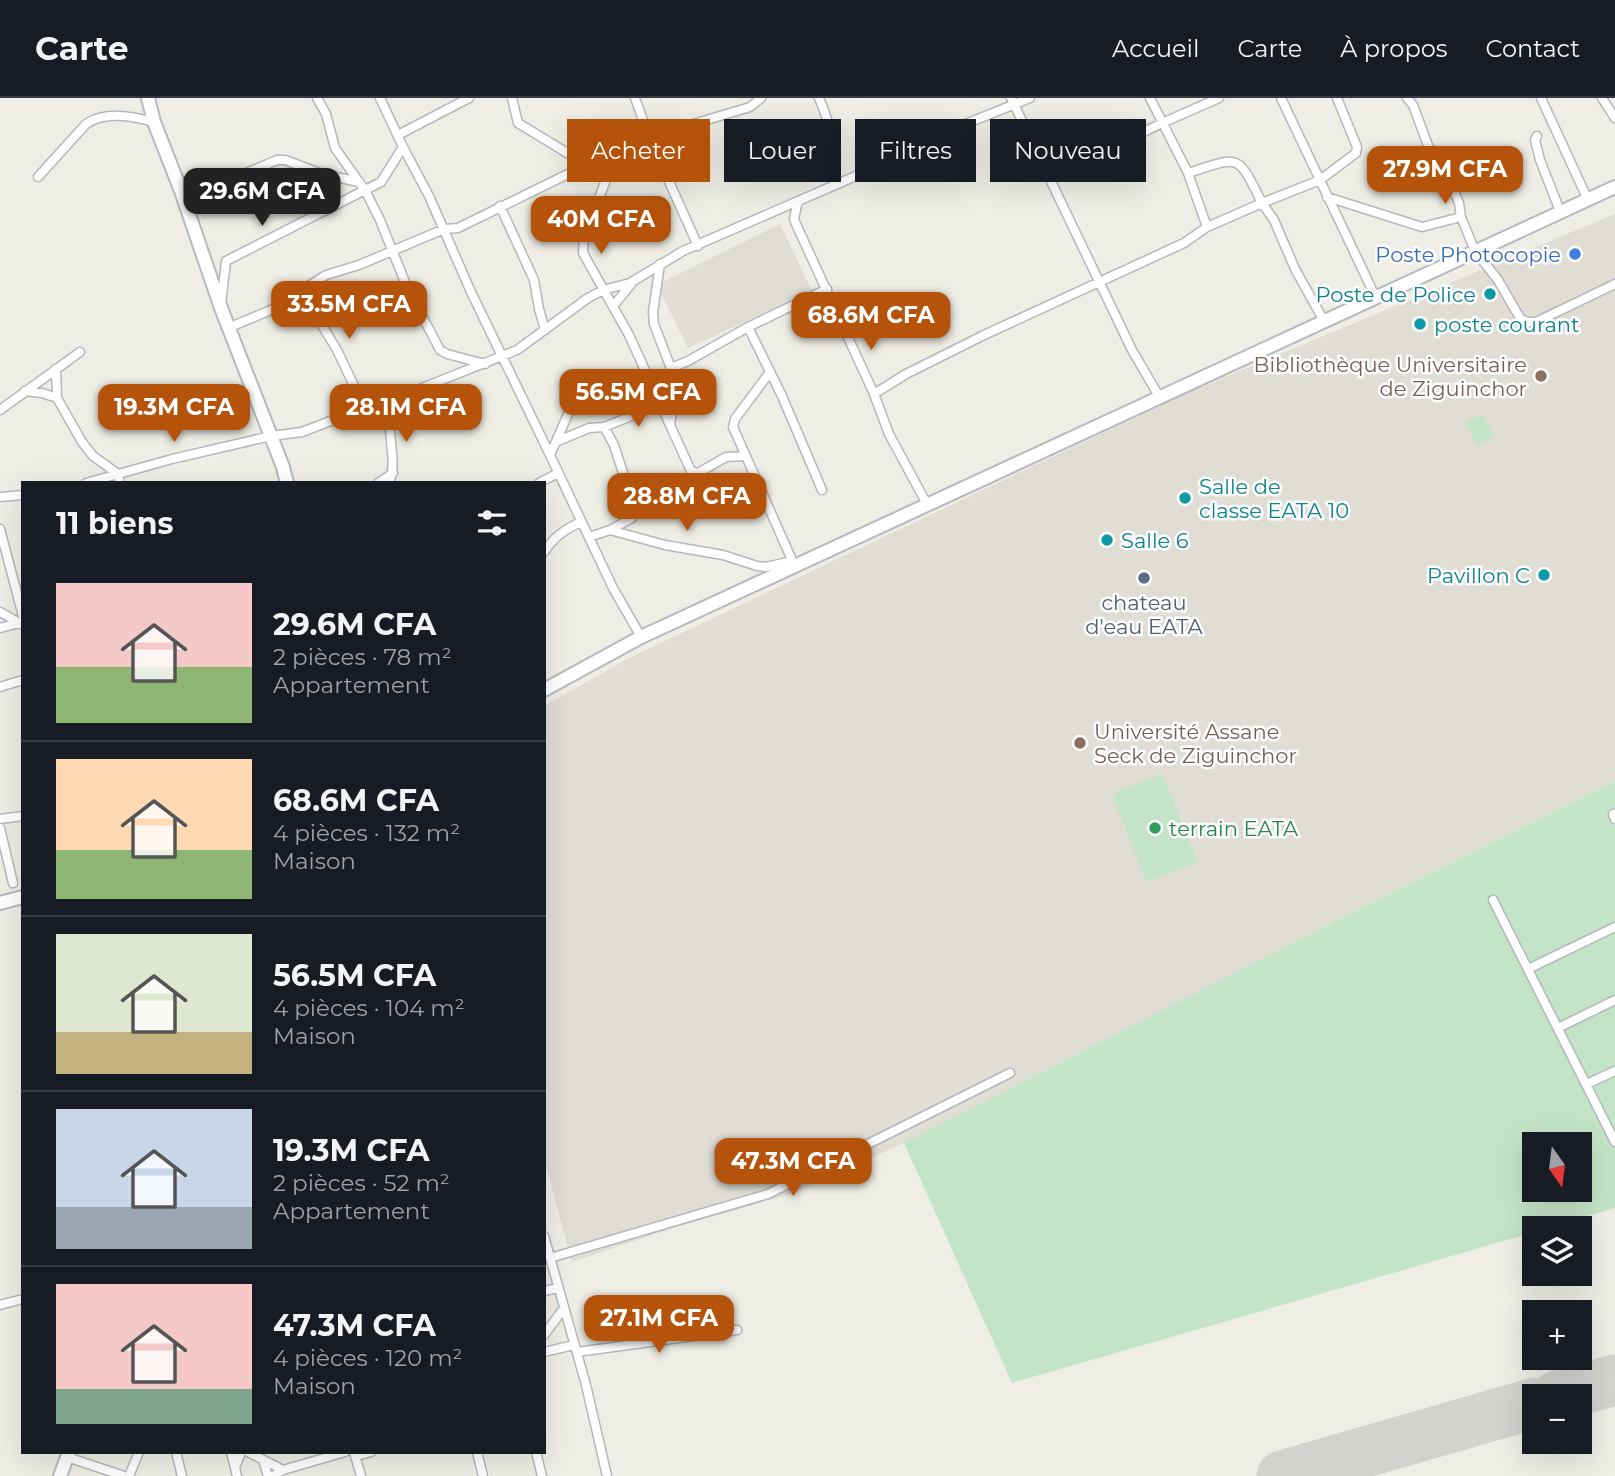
<!DOCTYPE html>
<html lang="fr">
<meta charset="utf-8">
<style>
body{margin:0;font-family:Montserrat,sans-serif;background:#242831;color:#f1f3f6;height:100vh;display:flex;flex-direction:column;font-size:26px;white-space:nowrap}
*{box-sizing:border-box;margin:0}
p{font-size:23px;color:#9ea1a6}
.icon{flex:none;width:38px;height:38px;fill:none;stroke:currentColor;stroke-width:2;stroke-linecap:round;stroke-linejoin:round}
.map{position:relative;flex:1;overflow:hidden}
.panel{position:absolute;left:21px;top:383px;width:525px;height:973px;display:flex;flex-direction:column;background:#171b24;border-radius:0px;box-shadow:0 7px 28px #0002}
.panel>*{flex:none}
.hud{position:absolute;left:567px;top:21px;width:665px;height:63px;display:flex;gap:14px}
.needle{width:46px;rotate:166deg}
.buttons{position:absolute;left:1522px;top:1034px;display:grid;gap:14px}
.buttons a{display:grid;place-items:center;width:70px;height:70px;border-radius:0px;background:#171b24;box-shadow:0 7px 28px #0002;font-size:35px}
.price{position:absolute;translate:-50% -60px;padding:0 16px;border-radius:14px;background:#b45309;color:#fff;font-size:23px;line-height:46px;filter:drop-shadow(0 2px 4px #0008)}
.price::after{content:'';position:absolute;left:50%;top:42px;width:21px;height:16px;margin-left:-10px;background:inherit;clip-path:polygon(0 0,100% 0,50% 100%)}
.price.active{background:#222;color:#fff}
ul{padding:0;list-style:none}
li{display:flex;align-items:center;gap:21px;height:175px;padding:0 35px}
li+li{border-top:2px solid #363941}
li span{display:grid;place-items:center;flex:none;width:196px;height:140px;border-radius:0px;color:#555}
li>.icon{margin-inline-start:auto}
span .icon{width:84px;height:84px;fill:#fffc;stroke-width:1}
li b{font-size:30px}
h2{display:flex;justify-content:space-between;align-items:center;height:84px;padding:0 35px;font-size:30px}
.pill{padding:0 24px;border-radius:0px;background:#171b24;box-shadow:0 7px 28px #0002;font-size:24px;line-height:63px}
.pill.active{background:#b45309;color:#fff}
header{display:flex;align-items:center;gap:42px;box-sizing:border-box;height:98px;padding:0 35px;background:#171b24;border-bottom:2px solid #363941}
header strong{font-size:33px}
nav{display:flex;gap:38px;margin-inline-start:auto;font-size:24px}
.map>svg:first-child{display:block}
.education{fill:#dfddd4}
.green{fill:#c4e4c8;fill-rule:evenodd}
.lines{fill:none;stroke-linecap:round;stroke-linejoin:round}
.runway{stroke:#d2d2ce;stroke-width:51}
.street-casing{stroke:#b6b7bc;stroke-width:11}
.secondary-casing{stroke:#b7b9bf;stroke-width:16}
.street{stroke:#fff;stroke-width:8}
.secondary{stroke:#fff;stroke-width:12}
.shop-dot{fill:#3f7fe0;stroke:#fff;stroke-width:2.5}
.culture-dot{fill:#0f9aa8;stroke:#fff;stroke-width:2.5}
.education-dot{fill:#8d6e63;stroke:#fff;stroke-width:2.5}
.service-dot{fill:#5c6f8a;stroke:#fff;stroke-width:2.5}
.leisure-dot{fill:#2e9e5b;stroke:#fff;stroke-width:2.5}
.labels{text-anchor:middle;dominant-baseline:central;stroke-width:5;stroke-linejoin:round;paint-order:stroke}
.shop-label{font-size:21px;fill:#366cbe;stroke:#fff;text-anchor:end}
.culture-label{font-size:21px;fill:#0d838f;stroke:#fff;text-anchor:start}
.education-label{font-size:21px;fill:#785e54;stroke:#fff;text-anchor:end}
.service-label{font-size:21px;fill:#4e5e75;stroke:#fff}
.leisure-label{font-size:21px;fill:#27864d;stroke:#fff;text-anchor:start}
</style>
<header>
<strong>Carte</strong>
<nav><a>Accueil</a><a>Carte</a><a>À propos</a><a>Contact</a></nav>
</header>
<div class="map">
<svg width="1615" height="1378" viewBox="0 0 1615 1378">
<rect width="100%" height="100%" fill="#efeee6"/>
<path class="education" d="M1615,116V683L1353,814L904,1045L791,1096L679,1128L572,1164L544,1060V608L629,560L1187,295Z
M780,126L812,193L688,250L657,187Z"/>
<path class="green" d="M1483,316L1493,339L1476,347L1466,324Z
M1162,676L1198,764L1147,784L1112,696Z
M1615,683V1110L1545,1130H1535V1134L1012,1285L904,1045L1353,814ZM1535,1046H1580V1092H1535Z"/>
<g class="lines">
<path class="runway" d="M1557,1298L1615,1282
M1282,1378L1535,1305"/>
<defs>
<path id="street" d="M317,0L326,16L335,50L359,84
M380,0L403,49L429,98L471,194L550,357
M512,0L518,25L577,61L594,63
M635,0L649,39L698,148
M819,0C832,29 836,55 834,87
M1011,0L1132,252L1160,300
M1150,0L1188,75L1207,129
M1281,0L1376,200
M1407,0L1413,7L1430,53L1450,84L1459,105L1461,119L1475,153L1498,182L1520,220L1527,224H1536L1615,186
M1541,0L1588,102
M1602,0L1615,20
M398,37L469,0
M1537,38L1535,42L1540,62L1560,113
M403,49L381,84L365,92L380,122L407,189L440,252L447,256L485,266
M615,52L609,74L584,139L583,155L629,237L691,373L698,375L726,359L746,358
M1188,75C1241,58 1237,55 1262,105L1320,82L1356,55L1357,49L1337,0
M38,79L86,26C105,13 132,18 154,24
M1050,80L1162,25L1219,0
M181,93L223,85L277,62H285L322,76L359,84L365,92L226,163L221,206
M1327,99L1422,129L1461,119
M798,103L794,121L796,126L874,296L889,336L928,408
M500,108L534,182L539,211L545,232
M660,166L653,214L654,226L675,281L676,296L670,326
M301,193L337,252L365,311
M614,207L632,185
M748,229L782,298L822,392
M228,230L271,212L326,177L359,167L444,131L458,130L633,44L750,9L761,0
M671,270L688,263L748,229L827,191
M56,271L57,300L82,344L93,358L118,376L120,385
M770,274L735,321L733,329L795,469
M585,282L576,298L578,309L569,314L550,357L613,490L641,539
M25,293L42,295L57,300
M874,296L906,276L984,237L1184,145L1207,129L1262,105L1274,122L1295,171L1324,223
M0,312L80,254
M604,329L634,317L659,302
M558,343L589,330L604,329L614,347L624,378L635,399V413L632,420L610,432
M86,385L172,361L271,338L302,334L385,302L412,294L517,252L588,200L603,192L630,185L683,153L865,74L938,37L1030,0
M378,385L393,375
M389,385C397,365 389,346 390,324C390,315 394,306 397,298
M539,385L558,375
M0,399L23,397
M0,431L23,518
M589,439L610,432L665,447L723,457L757,468L766,469L792,463
M544,454C554,439 565,431 581,424
M0,514L23,527
M0,530L19,525
M0,589L23,582
M1613,716L1615,721
M0,721L23,718
M0,730L13,785
M1493,802L1615,1044
M1528,871L1615,829
M1558,930L1615,902
M1587,986L1615,973
M544,1138L586,1287L607,1378
M550,1160L768,1096L1010,975
M544,1193L558,1190
M0,1207L23,1201
M544,1237L564,1210
M544,1254L574,1247
M577,1254L737,1232
M176,1354L182,1378
M231,1354L237,1378
M248,1354L283,1372
M354,1354L361,1378
M477,1354L483,1378
M536,1354L542,1378
M356,1358L371,1354
M67,1359L124,1378
M264,1365L268,1378
M235,1370L241,1354
M129,1378L139,1354
M273,1378L283,1372L345,1354"/>
<path id="secondary" d="M148,0L154,24L181,93L221,210L283,369L287,385
M544,592L641,539L1615,89
M0,805L23,799
M60,1378L69,1354"/>
</defs>
<use href="#street" class="street-casing"/>
<use href="#secondary" class="secondary-casing"/>
<use href="#street" class="street"/>
<use href="#secondary" class="secondary"/>
</g>
<circle class="shop-dot" cx="1575" cy="156" r="7"/>
<g class="culture-dot">
<circle cx="1490" cy="196" r="7"/>
<circle cx="1420" cy="226" r="7"/>
<circle cx="1185" cy="400" r="7"/>
<circle cx="1107" cy="442" r="7"/>
<circle cx="1544" cy="477" r="7"/>
</g>
<g class="education-dot">
<circle cx="1541" cy="278" r="7"/>
<circle cx="1080" cy="645" r="7"/>
</g>
<circle class="service-dot" cx="1144" cy="480" r="7"/>
<circle class="leisure-dot" cx="1155" cy="730" r="7"/>
<g class="labels">
<g class="shop-label">
<text x="1561" y="156">Poste Photocopie</text>
</g>
<g class="culture-label">
<text x="1476" y="196" text-anchor="end">Poste de Police</text>
<text x="1434" y="226">poste courant</text>
<text x="1199" y="388">Salle de<tspan x="1199" dy="24">classe EATA 10</tspan></text>
<text x="1121" y="442">Salle 6</text>
<text x="1530" y="477" text-anchor="end">Pavillon C</text>
</g>
<g class="education-label">
<text x="1527" y="266">Bibliothèque Universitaire<tspan x="1527" dy="24">de Ziguinchor</tspan></text>
<text x="1094" y="633" text-anchor="start">Université Assane<tspan x="1094" dy="24">Seck de Ziguinchor</tspan></text>
</g>
<g class="service-label">
<text x="1144" y="504">chateau<tspan x="1144" dy="24">d'eau EATA</tspan></text>
</g>
<g class="leisure-label">
<text x="1169" y="730">terrain EATA</text>
</g>
</g>
</svg>
<div class="buttons">
<a><svg class="needle" viewBox="-14 -14 28 28"><path d="M0-13l5 13h-10z" fill="#e53935"/><path d="M0 13l5-13h-10z" fill="#9ea1a6"/></svg></a>
<a><svg class="icon" aria-label="layers" viewBox="0 0 24 24"><path d="M12 4l9 5-9 5-9-5zM3 14l9 5 9-5"/></svg></a>
<a>+</a>
<a>−</a>
</div>
<b class="price" style="left:1445px;top:108px">27.9M CFA</b>
<b class="price active" style="left:262px;top:130px">29.6M CFA</b>
<b class="price" style="left:601px;top:158px">40M CFA</b>
<b class="price" style="left:349px;top:243px">33.5M CFA</b>
<b class="price" style="left:871px;top:254px">68.6M CFA</b>
<b class="price" style="left:638px;top:331px">56.5M CFA</b>
<b class="price" style="left:174px;top:346px">19.3M CFA</b>
<b class="price" style="left:406px;top:346px">28.1M CFA</b>
<b class="price" style="left:687px;top:435px">28.8M CFA</b>
<b class="price" style="left:793px;top:1100px">47.3M CFA</b>
<b class="price" style="left:659px;top:1257px">27.1M CFA</b>
<div class="hud">
<a class="pill active">Acheter</a>
<a class="pill">Louer</a>
<a class="pill">Filtres</a>
<a class="pill">Nouveau</a>
</div>
<section class="panel">
<h2>11 biens<svg class="icon" aria-label="filters" viewBox="0 0 24 24"><path d="M4 7h16M4 17h16"/><circle cx="9" cy="7" r="2"/><circle cx="15" cy="17" r="2"/></svg></h2>
<ul>
<li><span style="background:linear-gradient(#f6c9c9 60%,#8fb573 0)"><svg class="icon" aria-label="home" viewBox="0 0 24 24"><path d="M3 11l9-7 9 7M6 9v11h12V9"/></svg></span><div><b>29.6M CFA</b><p>2 pièces · 78 m²</p><p>Appartement</p></div></li>
<li><span style="background:linear-gradient(#ffd9b3 65%,#8fb573 0)"><svg class="icon" aria-label="home" viewBox="0 0 24 24"><path d="M3 11l9-7 9 7M6 9v11h12V9"/></svg></span><div><b>68.6M CFA</b><p>4 pièces · 132 m²</p><p>Maison</p></div></li>
<li><span style="background:linear-gradient(#dfe7d0 70%,#c2b280 0)"><svg class="icon" aria-label="home" viewBox="0 0 24 24"><path d="M3 11l9-7 9 7M6 9v11h12V9"/></svg></span><div><b>56.5M CFA</b><p>4 pièces · 104 m²</p><p>Maison</p></div></li>
<li><span style="background:linear-gradient(#c9d6e8 70%,#9aa5b1 0)"><svg class="icon" aria-label="home" viewBox="0 0 24 24"><path d="M3 11l9-7 9 7M6 9v11h12V9"/></svg></span><div><b>19.3M CFA</b><p>2 pièces · 52 m²</p><p>Appartement</p></div></li>
<li><span style="background:linear-gradient(#f6c9c9 75%,#7fa58c 0)"><svg class="icon" aria-label="home" viewBox="0 0 24 24"><path d="M3 11l9-7 9 7M6 9v11h12V9"/></svg></span><div><b>47.3M CFA</b><p>4 pièces · 120 m²</p><p>Maison</p></div></li>
</ul>
</section>
</div>
